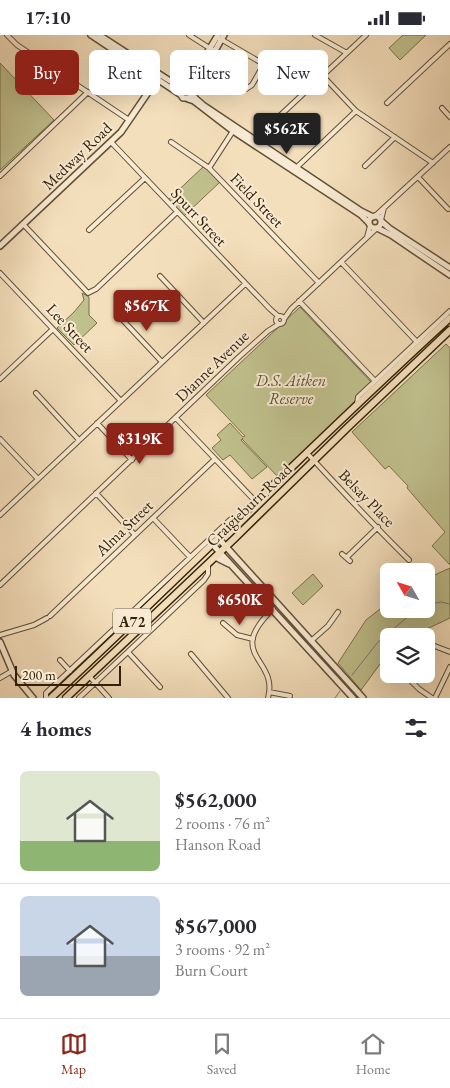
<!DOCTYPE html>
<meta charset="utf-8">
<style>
body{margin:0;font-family:"EB Garamond",serif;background:#f7f7f7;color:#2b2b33;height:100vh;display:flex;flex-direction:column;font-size:19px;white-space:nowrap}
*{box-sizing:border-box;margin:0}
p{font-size:16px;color:#7c7c81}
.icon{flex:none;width:28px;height:28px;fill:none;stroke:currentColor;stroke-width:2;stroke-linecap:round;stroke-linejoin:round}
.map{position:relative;height:663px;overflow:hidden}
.drawer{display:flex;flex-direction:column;background:#fff;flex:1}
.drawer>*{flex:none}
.top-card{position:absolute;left:15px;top:15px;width:420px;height:45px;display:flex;gap:10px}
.needle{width:32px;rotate:309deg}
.controls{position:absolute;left:380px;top:528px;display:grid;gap:10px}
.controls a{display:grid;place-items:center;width:55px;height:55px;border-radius:8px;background:#fff;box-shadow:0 5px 20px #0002;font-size:25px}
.scale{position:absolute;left:15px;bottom:12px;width:106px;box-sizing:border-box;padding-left:5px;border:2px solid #322107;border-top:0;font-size:14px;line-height:18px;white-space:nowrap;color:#322107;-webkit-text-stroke:4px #f8ead3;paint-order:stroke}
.price{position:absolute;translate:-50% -42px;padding:0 11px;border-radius:5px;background:#8f2418;color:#fff;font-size:16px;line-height:32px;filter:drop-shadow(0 1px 2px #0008)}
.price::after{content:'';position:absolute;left:50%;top:30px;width:15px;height:11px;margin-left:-8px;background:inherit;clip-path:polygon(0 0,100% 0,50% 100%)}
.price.on{background:#222;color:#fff}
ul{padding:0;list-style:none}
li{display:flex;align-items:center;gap:15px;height:125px;padding:0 20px}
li+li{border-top:1px solid #e1e1e2}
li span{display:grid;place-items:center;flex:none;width:140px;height:100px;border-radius:8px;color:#555}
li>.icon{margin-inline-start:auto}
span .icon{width:60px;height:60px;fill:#fffc;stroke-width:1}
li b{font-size:21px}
h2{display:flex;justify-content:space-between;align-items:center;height:60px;padding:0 20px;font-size:21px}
.pill{padding:0 18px;border-radius:8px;background:#fff;box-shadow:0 5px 20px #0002;font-size:18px;line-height:45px}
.pill.on{background:#8f2418;color:#fff}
.status{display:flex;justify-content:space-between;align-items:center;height:35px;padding:0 25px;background:#fff;direction:ltr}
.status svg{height:14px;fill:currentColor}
.tab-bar{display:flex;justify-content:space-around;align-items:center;height:70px;border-top:1px solid #e1e1e2;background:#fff;font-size:14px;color:#7c7c81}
.tab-bar a{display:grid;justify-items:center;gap:2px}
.tab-bar .on{color:#8f2418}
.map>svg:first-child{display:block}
.green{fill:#c0c08d;stroke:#79704a}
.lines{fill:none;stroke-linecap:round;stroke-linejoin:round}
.stream{stroke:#737d72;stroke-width:1}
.minor-casing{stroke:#625034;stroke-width:6}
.tertiary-casing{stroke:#625034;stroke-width:8}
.primary-casing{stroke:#322107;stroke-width:9}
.minor{stroke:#f8ead3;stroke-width:4}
.tertiary{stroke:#f8ead3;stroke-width:5}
.primary{stroke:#f4dfbc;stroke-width:6}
.labels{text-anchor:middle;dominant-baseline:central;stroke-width:4;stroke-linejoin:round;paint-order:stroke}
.shield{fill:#f8ead3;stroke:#6d5d44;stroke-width:1}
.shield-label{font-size:15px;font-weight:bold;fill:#322107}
.street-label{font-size:16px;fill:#322107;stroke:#f8ead3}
.park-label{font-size:16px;font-style:italic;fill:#5d512f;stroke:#f8ead3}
</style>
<div class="status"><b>17:10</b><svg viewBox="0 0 49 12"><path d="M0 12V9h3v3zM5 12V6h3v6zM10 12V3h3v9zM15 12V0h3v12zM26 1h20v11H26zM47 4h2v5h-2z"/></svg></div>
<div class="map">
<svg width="450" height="663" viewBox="0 0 450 663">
<rect width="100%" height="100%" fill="#f4dfbc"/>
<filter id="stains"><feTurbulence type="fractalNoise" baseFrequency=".004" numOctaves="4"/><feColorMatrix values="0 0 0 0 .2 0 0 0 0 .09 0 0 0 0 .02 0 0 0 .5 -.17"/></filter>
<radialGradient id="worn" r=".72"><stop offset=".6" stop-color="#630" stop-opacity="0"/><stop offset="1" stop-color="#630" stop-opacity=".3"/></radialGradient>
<path class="green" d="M403,0H426L400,25L389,13Z
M0,28L54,85L0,135Z
M204,131L220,147L184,181L168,165Z
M82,258L89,262V280L97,288L74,310L57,293L74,277L84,265Z
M300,272L374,350L278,442L242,404L243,403L241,405L267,432L252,444L230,420L223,425L212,413L221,405L217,400L230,388L243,402L245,401L206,360Z
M446,309L450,313V530L432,511L445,497L407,453L408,451L389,431L385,434L352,397Z
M450,533V583L412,601H389V620L383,625L361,655L338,628L366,585L389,567V574H426V544Z
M313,539L323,551L303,570L292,558Z"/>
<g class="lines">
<path class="stream" d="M430,569L441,567L450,569
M352,640L378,607L405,584L422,574
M335,663L340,656"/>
<defs>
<path id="minor" d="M7,0L17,10L129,85
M189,0L214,16
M315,0L347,18
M219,3L308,55
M323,41L356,76L433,128
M246,54L252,50L264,29
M387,68L450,9
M442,73L450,82
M255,104L366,0
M111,107L270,274L278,281
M171,107L209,133L319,248
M365,131L395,102
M297,132L356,76
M209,133L233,96
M0,141L88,57
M418,142L448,174
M374,182L450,112
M381,185L384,173
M23,189L88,258L96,254L177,177
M89,195L145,143
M367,202L370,191
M341,227L417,307
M0,238L121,366
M160,241L204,288
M299,266L375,346
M118,280L162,327
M276 285a4 4 0 1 1 8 0a4 4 0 1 1-8 0Z
M284,284L291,274L377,193
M0,344L53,294
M36,358L79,405
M357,369L358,362L450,276
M176,383L257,468
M97,388L132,425
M0,404L38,444
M307,418C340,454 374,491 409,525
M96,458L135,500
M0,480L245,249
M153,483L190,522
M342,519L350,526
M347,522L378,492
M0,550L239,322L268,296L279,289
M50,581L215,424
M223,588L237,600L253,604
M0,600L34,590L47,583
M311,606L328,591L338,577
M432,610L450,617
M128,617L160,652
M191,619L228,663
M60,625L70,636
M404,639L419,654L432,663
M89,641L109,663
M0,643L12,636
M269,657L290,661
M46,663V658L231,484L237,485
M79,663L204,545L208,539V529
M268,663C279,623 224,621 273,574
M435,663L450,632"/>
<path id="tertiary" d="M91,0L181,60
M99,0L184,55
M185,54L218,0
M191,57L224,0
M191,59L189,63H183L181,60L184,55H189L196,64L203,70L361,176L373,182
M188,64L194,66L233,96L361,180L369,188
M369 187a6 6 0 1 1 12 0a6 6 0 1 1-12 0Z
M381,186L389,193L450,233
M377,193L391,200L450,240
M0,211L121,97L160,40
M219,504L363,663
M213,510L353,663
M215,522L229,529
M0,607L14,640L33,663"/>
<path id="primary" d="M51,663C185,538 314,407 450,283
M66,663L234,504L346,394L450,295"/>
</defs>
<use href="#minor" class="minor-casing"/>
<use href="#tertiary" class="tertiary-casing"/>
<use href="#primary" class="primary-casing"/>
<use href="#minor" class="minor"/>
<use href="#tertiary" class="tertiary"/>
<use href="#primary" class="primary"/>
</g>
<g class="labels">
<rect class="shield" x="113" y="573.5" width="38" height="25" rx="4"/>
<g class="shield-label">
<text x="132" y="586">A72</text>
</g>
<g class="street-label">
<text transform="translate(77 121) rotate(-44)">Medway Road</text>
<text transform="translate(257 165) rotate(46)">Field Street</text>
<text transform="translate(199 182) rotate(47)">Spurr Street</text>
<text transform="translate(70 293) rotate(47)">Lee Street</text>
<text transform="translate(212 331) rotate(-44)">Dianne Avenue</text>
<text transform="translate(367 463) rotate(46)">Belsay Place</text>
<text transform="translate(249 470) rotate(-44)">Craigieburn Road</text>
<text transform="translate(124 493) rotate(-44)">Alma Street</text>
</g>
<g class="park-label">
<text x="291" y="345">D.S. Aitken<tspan x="291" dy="18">Reserve</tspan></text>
</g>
</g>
<rect width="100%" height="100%" filter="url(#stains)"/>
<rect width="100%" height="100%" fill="url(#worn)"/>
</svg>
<div class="controls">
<a><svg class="needle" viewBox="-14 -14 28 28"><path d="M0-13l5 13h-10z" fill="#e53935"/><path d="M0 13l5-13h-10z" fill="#7c7c81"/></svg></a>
<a><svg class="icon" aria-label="layers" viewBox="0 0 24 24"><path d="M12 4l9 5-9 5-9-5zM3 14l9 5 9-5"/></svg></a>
</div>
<div class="scale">200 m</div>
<b class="price on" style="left:287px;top:120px">$562K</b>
<b class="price" style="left:147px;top:297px">$567K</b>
<b class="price" style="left:140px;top:430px">$319K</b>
<b class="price" style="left:240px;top:591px">$650K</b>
<div class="top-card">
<a class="pill on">Buy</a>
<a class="pill">Rent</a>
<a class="pill">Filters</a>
<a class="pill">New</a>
</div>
</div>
<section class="drawer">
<h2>4 homes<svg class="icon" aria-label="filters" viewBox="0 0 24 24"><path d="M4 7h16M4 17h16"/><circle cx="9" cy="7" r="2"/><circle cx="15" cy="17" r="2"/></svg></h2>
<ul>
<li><span style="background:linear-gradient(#dfe7d0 70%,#8fb573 0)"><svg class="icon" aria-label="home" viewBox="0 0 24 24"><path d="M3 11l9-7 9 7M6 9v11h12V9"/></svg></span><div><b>$562,000</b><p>2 rooms · 76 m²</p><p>Hanson Road</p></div></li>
<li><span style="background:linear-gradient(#c9d6e8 60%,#9aa5b1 0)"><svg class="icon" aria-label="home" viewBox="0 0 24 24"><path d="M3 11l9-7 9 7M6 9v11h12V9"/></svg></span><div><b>$567,000</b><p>3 rooms · 92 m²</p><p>Burn Court</p></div></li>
</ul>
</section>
<nav class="tab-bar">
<a class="on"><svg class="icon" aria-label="map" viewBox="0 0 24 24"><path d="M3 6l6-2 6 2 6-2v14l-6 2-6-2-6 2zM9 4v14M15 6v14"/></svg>Map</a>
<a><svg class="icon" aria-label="saved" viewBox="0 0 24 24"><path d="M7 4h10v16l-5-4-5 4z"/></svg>Saved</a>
<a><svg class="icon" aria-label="home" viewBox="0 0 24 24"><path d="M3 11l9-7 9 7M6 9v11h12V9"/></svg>Home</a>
</nav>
